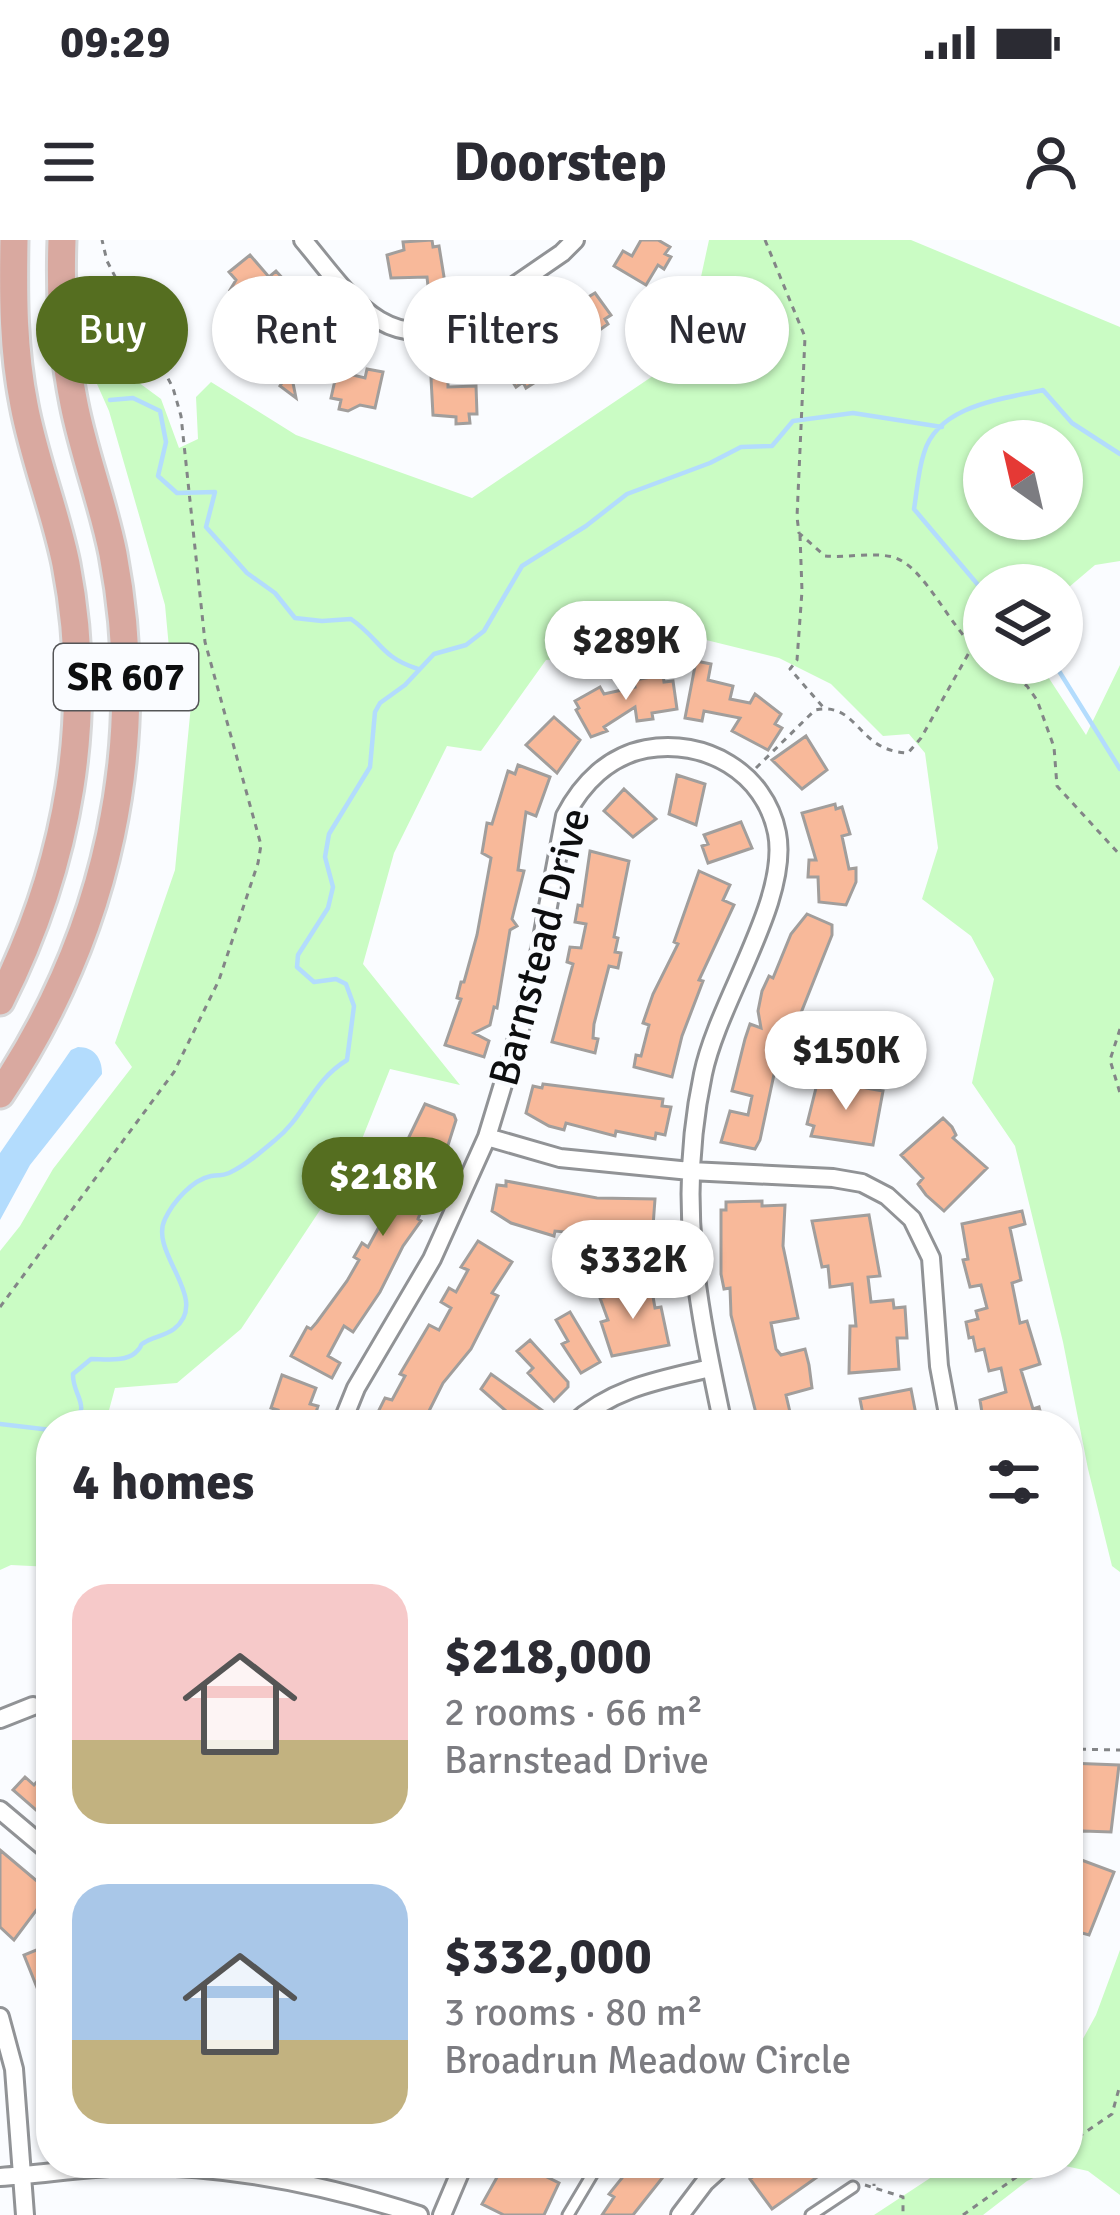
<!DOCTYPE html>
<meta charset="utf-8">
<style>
body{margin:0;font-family:Signika,sans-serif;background:#f7f7f7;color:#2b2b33;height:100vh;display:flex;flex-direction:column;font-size:45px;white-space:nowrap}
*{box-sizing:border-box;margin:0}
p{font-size:39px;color:#7c7c81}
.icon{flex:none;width:66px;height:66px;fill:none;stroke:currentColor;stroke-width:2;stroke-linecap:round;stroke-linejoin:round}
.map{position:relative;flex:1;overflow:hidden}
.details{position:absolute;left:36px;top:1170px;width:1047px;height:768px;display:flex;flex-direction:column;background:#fff;border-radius:48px;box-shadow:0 3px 9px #0004}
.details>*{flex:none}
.guide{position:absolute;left:36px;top:36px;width:1050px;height:108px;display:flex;gap:24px}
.needle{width:78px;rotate:326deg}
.buttons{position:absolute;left:963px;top:180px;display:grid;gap:24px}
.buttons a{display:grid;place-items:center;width:120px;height:120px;border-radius:50%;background:#fff;box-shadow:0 3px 9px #0004;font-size:60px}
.price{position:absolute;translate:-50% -102px;padding:0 27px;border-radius:42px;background:#fff;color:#222;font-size:39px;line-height:78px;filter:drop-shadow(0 3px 6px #0008)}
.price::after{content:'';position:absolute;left:50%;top:72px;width:36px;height:27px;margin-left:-18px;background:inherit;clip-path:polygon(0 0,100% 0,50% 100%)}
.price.active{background:#556e20;color:#fff}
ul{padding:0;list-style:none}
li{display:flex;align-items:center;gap:36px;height:300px;padding:0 36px}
li span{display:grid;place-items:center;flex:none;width:336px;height:240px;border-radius:36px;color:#555}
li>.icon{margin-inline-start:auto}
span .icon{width:144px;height:144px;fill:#fffc;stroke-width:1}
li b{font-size:51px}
h2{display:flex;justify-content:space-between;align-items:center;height:144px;padding:0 36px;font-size:51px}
.tag{padding:0 42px;border-radius:54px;background:#fff;box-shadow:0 3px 9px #0004;font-size:42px;line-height:108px}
.tag.active{background:#556e20;color:#fff}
.status{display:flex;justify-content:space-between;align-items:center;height:84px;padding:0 60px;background:#fff;direction:ltr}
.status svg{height:33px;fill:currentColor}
header{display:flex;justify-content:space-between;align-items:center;height:156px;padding:0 36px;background:#fff;font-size:54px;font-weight:800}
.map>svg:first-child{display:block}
.green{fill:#cafcc4;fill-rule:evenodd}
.water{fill:#b3dcfd}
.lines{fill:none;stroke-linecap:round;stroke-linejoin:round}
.stream{stroke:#b3dcfd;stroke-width:4.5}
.building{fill:#f8b99a;stroke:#a19e9c;stroke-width:3}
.lane-casing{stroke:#919396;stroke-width:15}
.street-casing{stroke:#919396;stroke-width:22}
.primary-casing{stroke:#d8d8d9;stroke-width:33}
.path{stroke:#838587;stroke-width:3;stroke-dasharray:6 6;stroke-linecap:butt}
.lane{stroke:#fff;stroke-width:9}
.street{stroke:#fff;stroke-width:16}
.primary{stroke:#d9a9a0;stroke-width:27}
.labels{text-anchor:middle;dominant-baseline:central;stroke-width:9;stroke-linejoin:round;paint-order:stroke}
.shield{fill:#fafcff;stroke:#545557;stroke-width:3}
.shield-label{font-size:39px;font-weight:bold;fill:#0d0e0f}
.street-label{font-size:42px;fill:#0d0e0f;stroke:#fafcff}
</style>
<div class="status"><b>09:29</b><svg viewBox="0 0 49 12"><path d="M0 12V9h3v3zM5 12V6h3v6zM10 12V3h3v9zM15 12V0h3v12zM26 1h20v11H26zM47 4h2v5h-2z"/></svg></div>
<header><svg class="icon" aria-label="menu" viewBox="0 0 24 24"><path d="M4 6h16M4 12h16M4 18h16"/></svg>Doorstep<svg class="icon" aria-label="person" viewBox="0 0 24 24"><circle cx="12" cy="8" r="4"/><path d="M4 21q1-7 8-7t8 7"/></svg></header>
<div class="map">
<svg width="1120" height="1975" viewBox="0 0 1120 1975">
<rect width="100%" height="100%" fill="#fafcff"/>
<path class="green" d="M709,0H911L1120,87V321L1095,325L1062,353V345H984V423H1039L1086,495L1120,425V1332L1112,1326L1088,1229L1063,1102L1015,906L972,843L994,739L971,696L922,659L938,608L925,513L909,494L883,496L831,444L779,418L698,398L649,411L546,420L481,511L447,506L394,613L363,724L460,845L390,829L354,919L241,1089L177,1143L115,1148L105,1185H51V1327L11,1325L0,1330V1011L20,986L53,929L132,827L115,803L175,630L191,465L173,451L165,365L109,171L93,135L100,124L121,121L138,142L161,159L179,208L198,199L196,157L211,142L296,195L472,258L684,115ZM1062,201V279H984V201Z
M1120,1710V1955L1088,1931L1061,1925L1027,1941L983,1975H874L953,1923H1068V1826L1096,1775Z"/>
<path class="water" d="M78,807C94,807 102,818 102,834L30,925L0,980V913L71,810Z"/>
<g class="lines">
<path class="stream" d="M110,160L133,158L160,171L166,202L158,236L177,253L215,252L206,287L247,333L275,353L295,378L322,381L351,379C381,400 380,417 418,429
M984,352L914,269C917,251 918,231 924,213C938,165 1003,159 1043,150L1072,183L1120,214
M1054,423L1120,529
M0,1184L51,1190
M73,1185C92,1165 72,1155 73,1134L91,1119C104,1119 125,1122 135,1113C147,1102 134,1108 149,1100C157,1096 166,1095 174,1089C212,1059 148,1013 165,979C173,962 192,940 211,936C222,934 219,937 229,933C245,926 261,912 274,901C305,877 311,842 347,820L354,766L346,744L336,739L314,742L297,727L298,715L328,668L333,647L325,617L329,594L370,527L375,472L380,463L405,445L434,414L466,405L484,391L522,326L586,286L627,254L710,223L741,207L772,206L793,181L853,173L942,187"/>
</g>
<path class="building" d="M432,0L433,7L439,6L445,43L428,46L427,37L391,38L387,15L404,10L403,2Z
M641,0H658L670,7L665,14L671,17L664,29L658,25L646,45L614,26L623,11L632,16Z
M250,15L269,37L276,31L287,43L255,70L244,56L230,50L236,40L229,32Z
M595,53L611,75L605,79L608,84L584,101L580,96L576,99L554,68L567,59L573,66Z
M285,82L304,101L311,93L324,105L292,138L296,158L280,146L286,137L266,114L272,107L266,102Z
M538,99L554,122L547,126L551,132L526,148L523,142L516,147L496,116L510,107L514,114Z
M367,129L383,132L375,168L360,165L348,171L339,169L341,160L331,158L337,131L365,138Z
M448,137V147L476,146L477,174H469L470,183L456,184V177L433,175L431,138Z
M696,421L711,424L708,440L733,446L730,459L750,463L755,454L781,474L775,484L782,488L768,510L732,491L740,478L704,471L702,481L685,478Z
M663,435L664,442L673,441L677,469L652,473L653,479L637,481L635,467L604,487L607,491L591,497L576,470L579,468L575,461L600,447L604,454L635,447L634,440Z
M554,477L580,500L557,533L526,505Z
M806,496L827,530L802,549L772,520Z
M518,525L550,537L536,576L526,572L518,630L524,631L512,679L517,686L510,690L497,768L494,767L490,785L474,793L489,801L484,817L445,805L461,759L457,758L461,742H464L477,695L491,618L482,613L487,583L492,584L508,531L515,534Z
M677,535L705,544L696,585L669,574Z
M624,549L656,579L633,597L604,571Z
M835,564L836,569L842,567L850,594L842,596L849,629L856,628V642L846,665L819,662L818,637H808L809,620H816L802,573Z
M741,582L752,608L708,623L702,606L708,604L704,595Z
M590,611L629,621L614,697L618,698L615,712L621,713L618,728L609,726L594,784L593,798L598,799L595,813L552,802L573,724L567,722L570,707L581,708L586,684L575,682L578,665L582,666Z
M699,631L730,645L723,660L734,665L699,740L703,741L682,796L672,837L634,827L636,815L641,816L649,785L643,783L653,754L678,704L674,702Z
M807,674L832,685V695L785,813L779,811L760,900L755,909L721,902L730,871L748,875L752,856L732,851L745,799L750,784L761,788L758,771L762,751L769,736L773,738L791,694Z
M838,843L883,851L873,905L811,896L814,886L807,884L817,844L837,849Z
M543,844L663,859L662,866L671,867L665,895L656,893L655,899L616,891L615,896L566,883L564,890L549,886L526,873L533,846L542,848Z
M425,864L454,875L456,880L442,924L445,925L438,941L434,939L418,979L421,981L403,1006L380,1052L353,1092L344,1086L328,1116L340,1123L332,1138L291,1116L307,1087L311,1089L317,1082L347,1041L359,1020L354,1017L362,1003L368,1007L399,950L393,947L397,939L391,934Z
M943,878L952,887L956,895L953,898L987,928L944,971L926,955L918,944L923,938L901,915Z
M506,941L597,958L655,959L652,1000L555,991L554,996L511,983L492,971L497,945L506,946Z
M762,961V966L785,965L783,1006L798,1078L771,1083L776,1109L781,1115L805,1109L809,1125L812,1148L786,1155L793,1185H759L731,1075L730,1048L724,1049L721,1034V970H726V962Z
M1022,971L1025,984L1010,988L1021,1040L1012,1043L1020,1083L1027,1081L1040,1124L1021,1130L1033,1169L1039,1167L1044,1185H984L980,1160L1006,1152L1001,1128L989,1131L984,1109L976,1111L973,1097L969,1098L966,1082L978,1079L976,1071L987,1068L981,1045L970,1047L963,1020L968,1019L962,984Z
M869,975L880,1036L868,1037L871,1062L893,1060L894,1068L905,1067L907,1098H897L899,1129L849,1133L850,1086H856L852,1044L830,1047L828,1026L822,1027L812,981Z
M478,1001L512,1022L492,1053L498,1056L471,1109L443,1143L422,1185H404L378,1172L385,1158L392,1160L405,1136L400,1134L429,1085L439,1090L451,1068L441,1062L449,1048L456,1052L468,1030L461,1027Z
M651,1045L655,1068L661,1067L669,1105L612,1116L601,1082L608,1080L600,1058Z
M570,1072L600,1122L581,1133L562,1104L568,1101L556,1080Z
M530,1100L568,1142V1147L554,1161L528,1133L533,1128L517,1111Z
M491,1134L543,1171L536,1185H522L481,1149Z
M282,1135L316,1148L310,1164L318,1166L312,1185H274L278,1170L271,1168Z
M911,1149L918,1185H865L860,1159Z
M1068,1523L1119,1525L1111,1592L1083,1591L1078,1595L1068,1590Z
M51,1526V1569L44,1577L13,1550L25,1537L34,1545Z
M0,1610L50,1652L14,1700L0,1687Z
M1068,1615L1114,1632L1089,1695L1068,1689Z
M51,1704V1780H50L24,1715Z
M505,1923H542L537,1932L559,1943L544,1975H504L482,1964Z
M634,1923H655L667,1932L633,1975H602L614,1957L609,1954Z
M770,1923H837L772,1969L750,1939Z"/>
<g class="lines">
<defs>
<path id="lane" d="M568,1975L599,1923
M811,1975L853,1947"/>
<path id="street" d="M303,0C348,53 383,117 463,81L562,13L575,0
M487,897L560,918L690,931L833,938L862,943L887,956L912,979L931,1018L939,1126L950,1185
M341,1185L356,1148L432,1019L487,897L533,746L565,576C582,543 609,516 646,509C704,498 765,532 777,593C790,660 718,761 703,834C676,961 697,1061 723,1185
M572,1185C612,1148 659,1140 711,1128
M0,1479L33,1466
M0,1570L51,1613
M0,1777L14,1829L25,1975
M48,1810H51
M0,1937C46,1934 92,1926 138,1926C235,1926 327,1945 419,1975
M442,1975L464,1923
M680,1975L705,1942L726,1923"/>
<path id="primary" d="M0,761C69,624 95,476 66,324C55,270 34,219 24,165C13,109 13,56 14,0
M0,854C108,693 149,505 113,314C103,263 84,215 74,164C63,110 60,55 62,0"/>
</defs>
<use href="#lane" class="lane-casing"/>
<use href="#street" class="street-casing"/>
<use href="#primary" class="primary-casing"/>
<path class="path" d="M765,0L805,97L797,277L799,293L825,316C846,318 872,312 893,317C927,327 951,393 984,415
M800,295L802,351L797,420L790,429L823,467
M996,423L1027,446L1037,460L1054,507L1057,546L1120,615
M756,528L815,470C859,461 856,511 908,513L921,498L971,409
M1120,789L1110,820L1120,853
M0,1067L174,832L219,740L258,623L261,605L205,402L181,176L173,148L107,21L102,0
M1068,1509L1120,1510
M1068,1904L1112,1874L1120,1845
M864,1923L874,1937V1946
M865,1945L903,1957V1975
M963,1975L1036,1923"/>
<use href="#lane" class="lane"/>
<use href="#street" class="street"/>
<use href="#primary" class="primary"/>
</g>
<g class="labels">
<rect class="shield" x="54" y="404" width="144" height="66" rx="9"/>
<g class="shield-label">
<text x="126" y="437">SR 607</text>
</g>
<g class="street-label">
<text transform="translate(540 707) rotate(-75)">Barnstead Drive</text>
</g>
</g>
</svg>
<div class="buttons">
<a><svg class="needle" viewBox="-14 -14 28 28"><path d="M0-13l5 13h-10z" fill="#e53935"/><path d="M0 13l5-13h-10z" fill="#7c7c81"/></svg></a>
<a><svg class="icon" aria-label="layers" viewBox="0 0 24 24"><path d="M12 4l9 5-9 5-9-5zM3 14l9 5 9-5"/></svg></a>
</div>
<b class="price" style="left:626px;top:463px">$289K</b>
<b class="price" style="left:846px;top:873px">$150K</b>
<b class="price active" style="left:383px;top:999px">$218K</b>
<b class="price" style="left:633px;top:1082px">$332K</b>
<div class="guide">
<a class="tag active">Buy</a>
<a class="tag">Rent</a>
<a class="tag">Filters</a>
<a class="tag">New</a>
</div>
<section class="details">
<h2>4 homes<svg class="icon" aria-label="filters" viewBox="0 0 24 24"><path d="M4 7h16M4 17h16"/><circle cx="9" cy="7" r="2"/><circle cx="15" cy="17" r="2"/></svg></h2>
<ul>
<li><span style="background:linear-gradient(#f6c9c9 65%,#c2b280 0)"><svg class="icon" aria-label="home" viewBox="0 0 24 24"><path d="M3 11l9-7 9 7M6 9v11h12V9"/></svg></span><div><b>$218,000</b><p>2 rooms · 66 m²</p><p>Barnstead Drive</p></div></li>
<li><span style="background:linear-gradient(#a9c7e8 65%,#c2b280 0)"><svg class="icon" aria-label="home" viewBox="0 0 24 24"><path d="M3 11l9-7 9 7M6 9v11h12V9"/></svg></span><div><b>$332,000</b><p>3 rooms · 80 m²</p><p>Broadrun Meadow Circle</p></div></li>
</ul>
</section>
</div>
